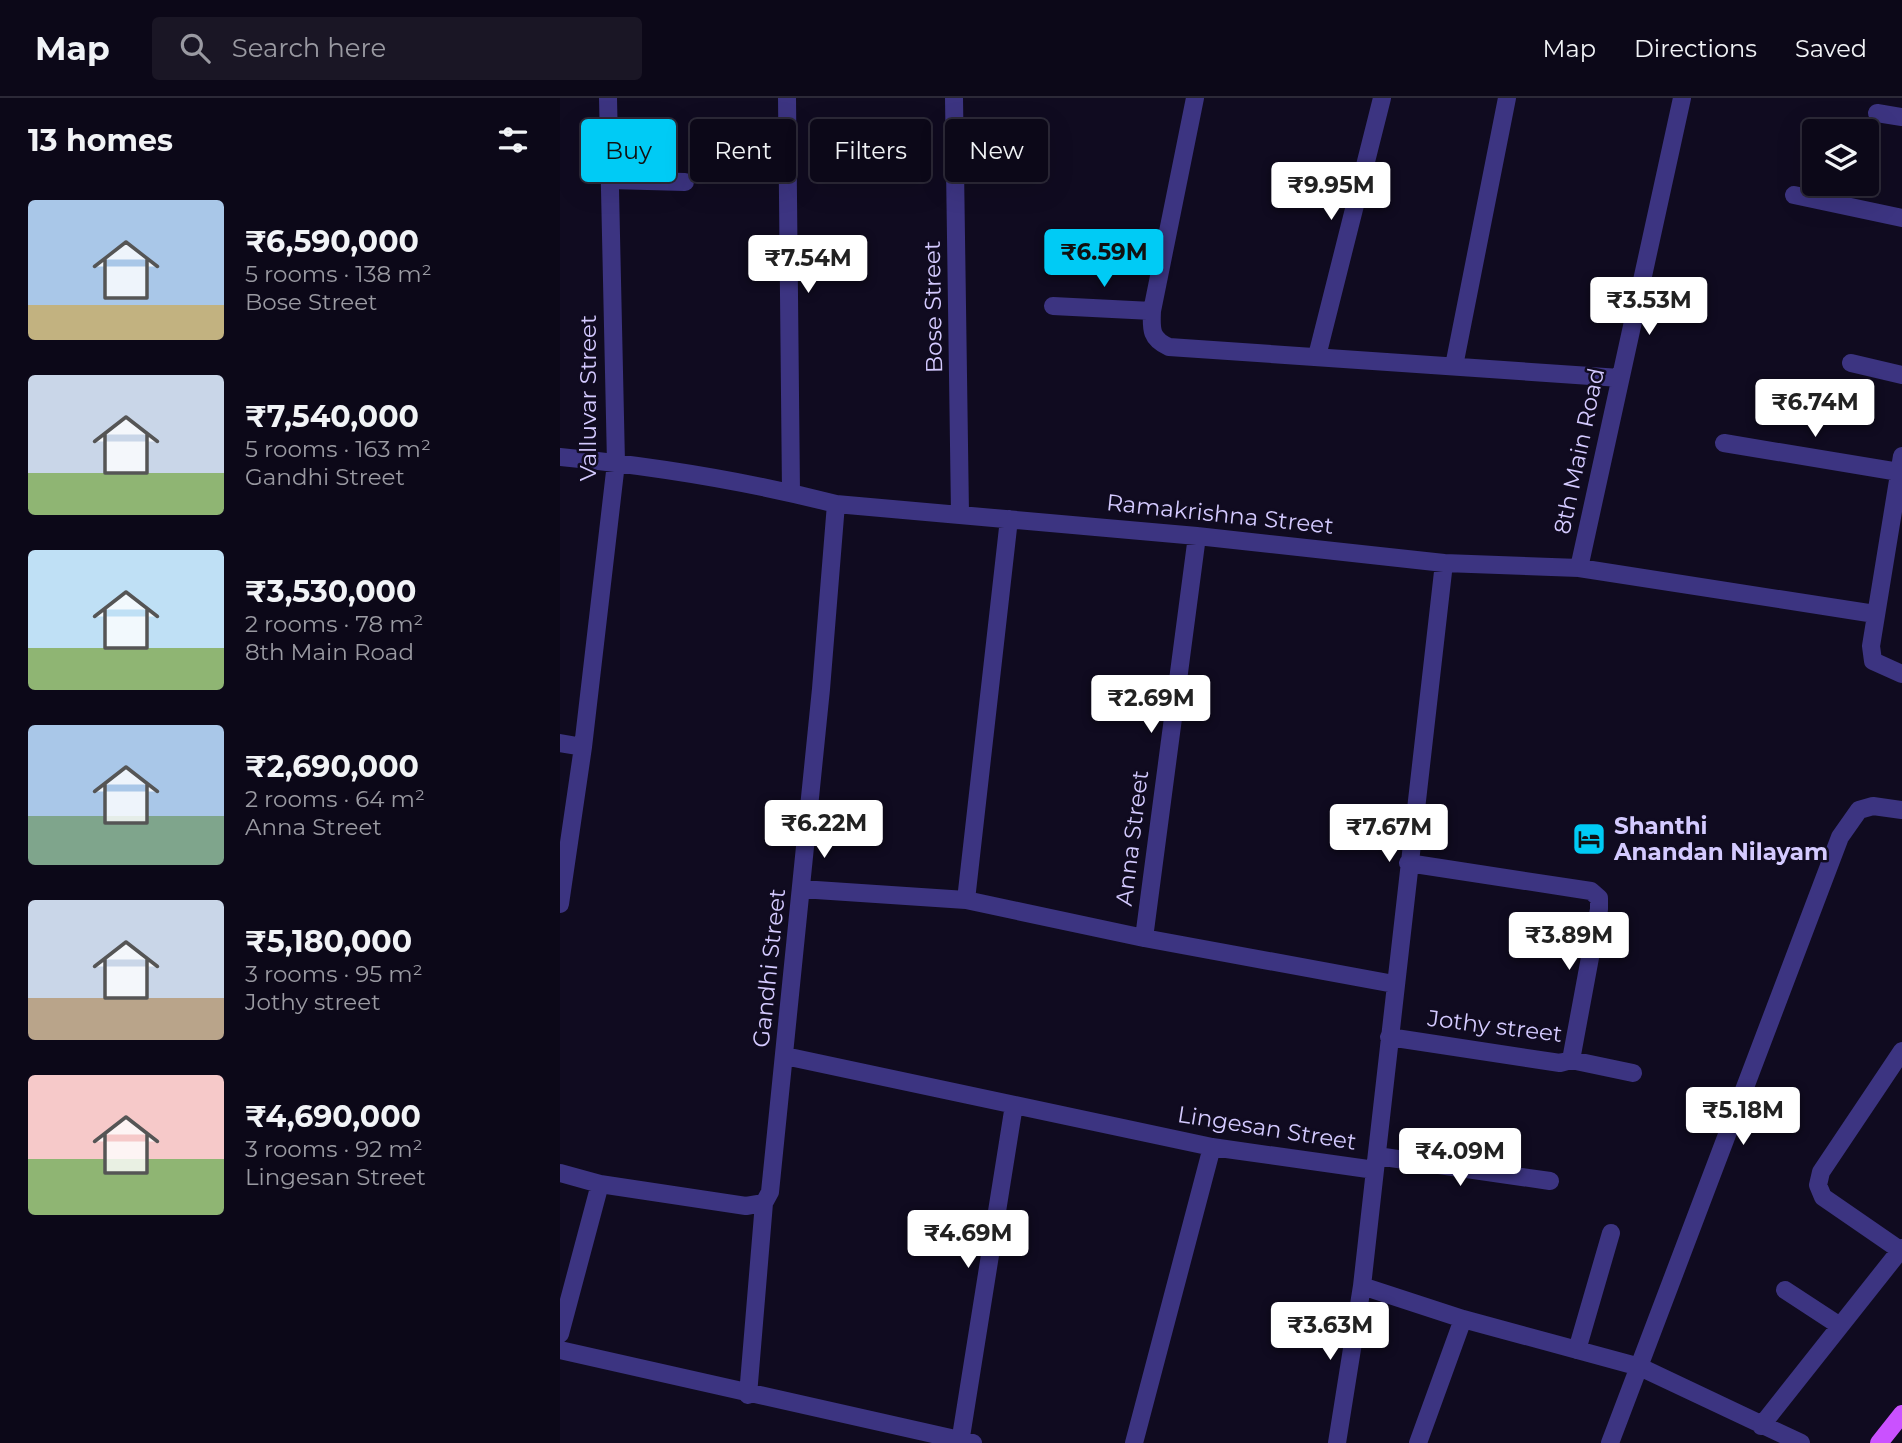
<!DOCTYPE html>
<meta charset="utf-8">
<style>
body{margin:0;font-family:Montserrat,sans-serif;background:#1a1625;color:#f1f3f6;height:100vh;display:flex;flex-direction:column;font-size:26px;white-space:nowrap}
*{box-sizing:border-box;margin:0}
p{font-size:23px;color:#9a9aa2}
.icon{flex:none;width:38px;height:38px;fill:none;stroke:currentColor;stroke-width:2;stroke-linecap:round;stroke-linejoin:round}
.map{position:relative;flex:1;overflow:hidden}
.details{display:flex;flex-direction:column;background:#0c0818;width:560px}
.details>*{flex:none}
.top-card{position:absolute;left:21px;top:21px;width:665px;height:63px;display:flex;gap:14px}
.controls{position:absolute;left:1242px;top:21px;display:grid;gap:14px}
.controls a{display:grid;place-items:center;width:77px;height:77px;border-radius:7px;background:#0c0818;box-shadow:0 7px 28px #0002,0 0 0 2px #2c2937;font-size:35px}
.price{position:absolute;translate:-50% -60px;padding:0 16px;border-radius:7px;background:#fff;color:#222;font-size:23px;line-height:46px;filter:drop-shadow(0 2px 4px #0008)}
.price::after{content:'';position:absolute;left:50%;top:42px;width:21px;height:16px;margin-left:-10px;background:inherit;clip-path:polygon(0 0,100% 0,50% 100%)}
.price.current{background:#00cbf5;color:#111}
ul{padding:0;list-style:none}
li{display:flex;align-items:center;gap:21px;height:175px;padding:0 28px}
li span{display:grid;place-items:center;flex:none;width:196px;height:140px;border-radius:7px;color:#555}
li>.icon{margin-inline-start:auto}
span .icon{width:84px;height:84px;fill:#fffc;stroke-width:1}
li b{font-size:30px}
h2{display:flex;justify-content:space-between;align-items:center;height:84px;padding:0 28px;font-size:30px}
.pill{padding:0 24px;border-radius:7px;background:#0c0818;box-shadow:0 7px 28px #0002,0 0 0 2px #2c2937;font-size:24px;line-height:63px}
.pill.current{background:#00cbf5;color:#111}
header{display:flex;align-items:center;gap:42px;box-sizing:border-box;height:98px;padding:0 35px;background:#0c0818;border-bottom:2px solid #2c2937}
header strong{font-size:33px}
nav{display:flex;gap:38px;margin-inline-start:auto;font-size:24px}
.search{width:490px;height:63px;background:#1a1625;display:flex;align-items:center;gap:18px;box-sizing:border-box;padding:0 24px;border-radius:7px;color:#9a9aa2;font-size:26px}
main{display:flex;flex:1;min-height:0}
.map>svg:first-child{display:block}
.lines{fill:none;stroke-linecap:round;stroke-linejoin:round}
.minor{stroke:#3c3481;stroke-width:18}
.major{stroke:#ca51ff;stroke-width:18}
.labels{text-anchor:middle;dominant-baseline:central;stroke-width:5;stroke-linejoin:round;paint-order:stroke}
.street-label{font-size:23px;fill:#d4caff;stroke:#100b20}
.poi-label{font-size:23px;font-weight:bold;fill:#d4caff;stroke:#100b20;text-anchor:start}
</style>
<header>
<strong>Map</strong>
<div class="search"><svg class="icon" aria-label="search" viewBox="0 0 24 24"><circle cx="10" cy="10" r="6"/><path d="M15 15l6 6"/></svg>Search here</div>
<nav><a>Map</a><a>Directions</a><a>Saved</a></nav>
</header>
<main>
<section class="details">
<h2>13 homes<svg class="icon" aria-label="filters" viewBox="0 0 24 24"><path d="M4 7h16M4 17h16"/><circle cx="9" cy="7" r="2"/><circle cx="15" cy="17" r="2"/></svg></h2>
<ul>
<li><span style="background:linear-gradient(#a9c7e8 75%,#c2b280 0)"><svg class="icon" aria-label="home" viewBox="0 0 24 24"><path d="M3 11l9-7 9 7M6 9v11h12V9"/></svg></span><div><b>₹6,590,000</b><p>5 rooms · 138 m²</p><p>Bose Street</p></div></li>
<li><span style="background:linear-gradient(#c9d6e8 70%,#8fb573 0)"><svg class="icon" aria-label="home" viewBox="0 0 24 24"><path d="M3 11l9-7 9 7M6 9v11h12V9"/></svg></span><div><b>₹7,540,000</b><p>5 rooms · 163 m²</p><p>Gandhi Street</p></div></li>
<li><span style="background:linear-gradient(#bfe0f5 70%,#8fb573 0)"><svg class="icon" aria-label="home" viewBox="0 0 24 24"><path d="M3 11l9-7 9 7M6 9v11h12V9"/></svg></span><div><b>₹3,530,000</b><p>2 rooms · 78 m²</p><p>8th Main Road</p></div></li>
<li><span style="background:linear-gradient(#a9c7e8 65%,#7fa58c 0)"><svg class="icon" aria-label="home" viewBox="0 0 24 24"><path d="M3 11l9-7 9 7M6 9v11h12V9"/></svg></span><div><b>₹2,690,000</b><p>2 rooms · 64 m²</p><p>Anna Street</p></div></li>
<li><span style="background:linear-gradient(#c9d6e8 70%,#b9a48a 0)"><svg class="icon" aria-label="home" viewBox="0 0 24 24"><path d="M3 11l9-7 9 7M6 9v11h12V9"/></svg></span><div><b>₹5,180,000</b><p>3 rooms · 95 m²</p><p>Jothy street</p></div></li>
<li><span style="background:linear-gradient(#f6c9c9 60%,#8fb573 0)"><svg class="icon" aria-label="home" viewBox="0 0 24 24"><path d="M3 11l9-7 9 7M6 9v11h12V9"/></svg></span><div><b>₹4,690,000</b><p>3 rooms · 92 m²</p><p>Lingesan Street</p></div></li>
</ul>
</section>
<div class="map">
<svg width="1342" height="1345" viewBox="0 0 1342 1345">
<rect width="100%" height="100%" fill="#100b20"/>
<g class="lines">
<path class="minor" d="M227,0L231,394
M394,0L400,416
M635,0L592,213C591,232 591,241 609,249L1060,280
M1317,15L1342,19
M50,82L125,84
M1234,97L1342,120
M493,208L592,213
M757,258L822,0
M1291,265L1342,277
M894,268L947,0
M1164,345L1339,374
M1342,358L1311,548L1313,563L1342,576
M0,359C92,368 186,383 276,406L637,438L884,465L1019,470L1315,516
M1019,470L1122,0
M0,645L23,649
M241,791L406,802L584,840L834,886
M406,802L449,421
M0,806L23,649L56,365L48,0
M584,840L637,438
M829,939L1000,965L1011,962L1039,811V800L1031,793L848,765
M225,958L652,1049L815,1072L802,1188L903,1221L1080,1269L1241,1345
M1011,962L1073,975
M817,1058L990,1083
M815,1072L884,465
M0,1075L40,1086L186,1108L204,1105
M1340,1152L1263,1099L1258,1087L1261,1074L1342,953
M1225,1192L1280,1228
M0,1236L40,1086
M0,1252L413,1345
M1017,1252L1051,1135
M188,1297L204,1105L210,1094L261,591L276,406
M1201,1328L1342,1150
M400,1345L454,1007
M574,1345L652,1049
M777,1345L802,1188
M858,1345L903,1221
M1050,1345L1280,739L1299,712L1313,708L1342,712"/>
<path class="major" d="M1319,1345L1342,1316"/>
</g>
<defs>
<symbol id="hotel-square" viewBox="-11 -11 22 22"><rect x="-9" y="-9" width="18" height="18" rx="4" fill="#00cbf5" stroke="#100b20"/><path d="M-6-4.5h1.5V1H6V5H4.5V3h-9V5H-6ZM-4 0a1.8 1.8 0 1 1 3.6 0ZM.5 0V-2.5h3Q6-2.5 6 0Z" fill="#111"/></symbol>
</defs>
<g fill-rule="evenodd">
<use href="#hotel-square" x="1010" y="722" width="38" height="38"/>
</g>
<g class="labels">
<g class="street-label">
<text transform="translate(373 209) rotate(-91)">Bose Street</text>
<text transform="translate(28 300) rotate(-90)">Valluvar Street</text>
<text transform="translate(1019 353) rotate(-78)">8th Main Road</text>
<text transform="translate(660 416) rotate(6)">Ramakrishna Street</text>
<text transform="translate(572 740) rotate(-83)">Anna Street</text>
<text transform="translate(209 870) rotate(-84)">Gandhi Street</text>
<text transform="translate(935 928) rotate(7)">Jothy street</text>
<text transform="translate(707 1030) rotate(9)">Lingesan Street</text>
</g>
<g class="poi-label">
<text x="1054" y="728">Shanthi<tspan x="1054" dy="26">Anandan Nilayam</tspan></text>
</g>
</g>
</svg>
<div class="controls">
<a><svg class="icon" aria-label="layers" viewBox="0 0 24 24"><path d="M12 4l9 5-9 5-9-5zM3 14l9 5 9-5"/></svg></a>
</div>
<b class="price" style="left:771px;top:124px">₹9.95M</b>
<b class="price current" style="left:544px;top:191px">₹6.59M</b>
<b class="price" style="left:248px;top:197px">₹7.54M</b>
<b class="price" style="left:1089px;top:239px">₹3.53M</b>
<b class="price" style="left:1255px;top:341px">₹6.74M</b>
<b class="price" style="left:591px;top:637px">₹2.69M</b>
<b class="price" style="left:264px;top:762px">₹6.22M</b>
<b class="price" style="left:829px;top:766px">₹7.67M</b>
<b class="price" style="left:1009px;top:874px">₹3.89M</b>
<b class="price" style="left:1183px;top:1049px">₹5.18M</b>
<b class="price" style="left:900px;top:1090px">₹4.09M</b>
<b class="price" style="left:408px;top:1172px">₹4.69M</b>
<b class="price" style="left:770px;top:1264px">₹3.63M</b>
<div class="top-card">
<a class="pill current">Buy</a>
<a class="pill">Rent</a>
<a class="pill">Filters</a>
<a class="pill">New</a>
</div>
</div>
</main>
